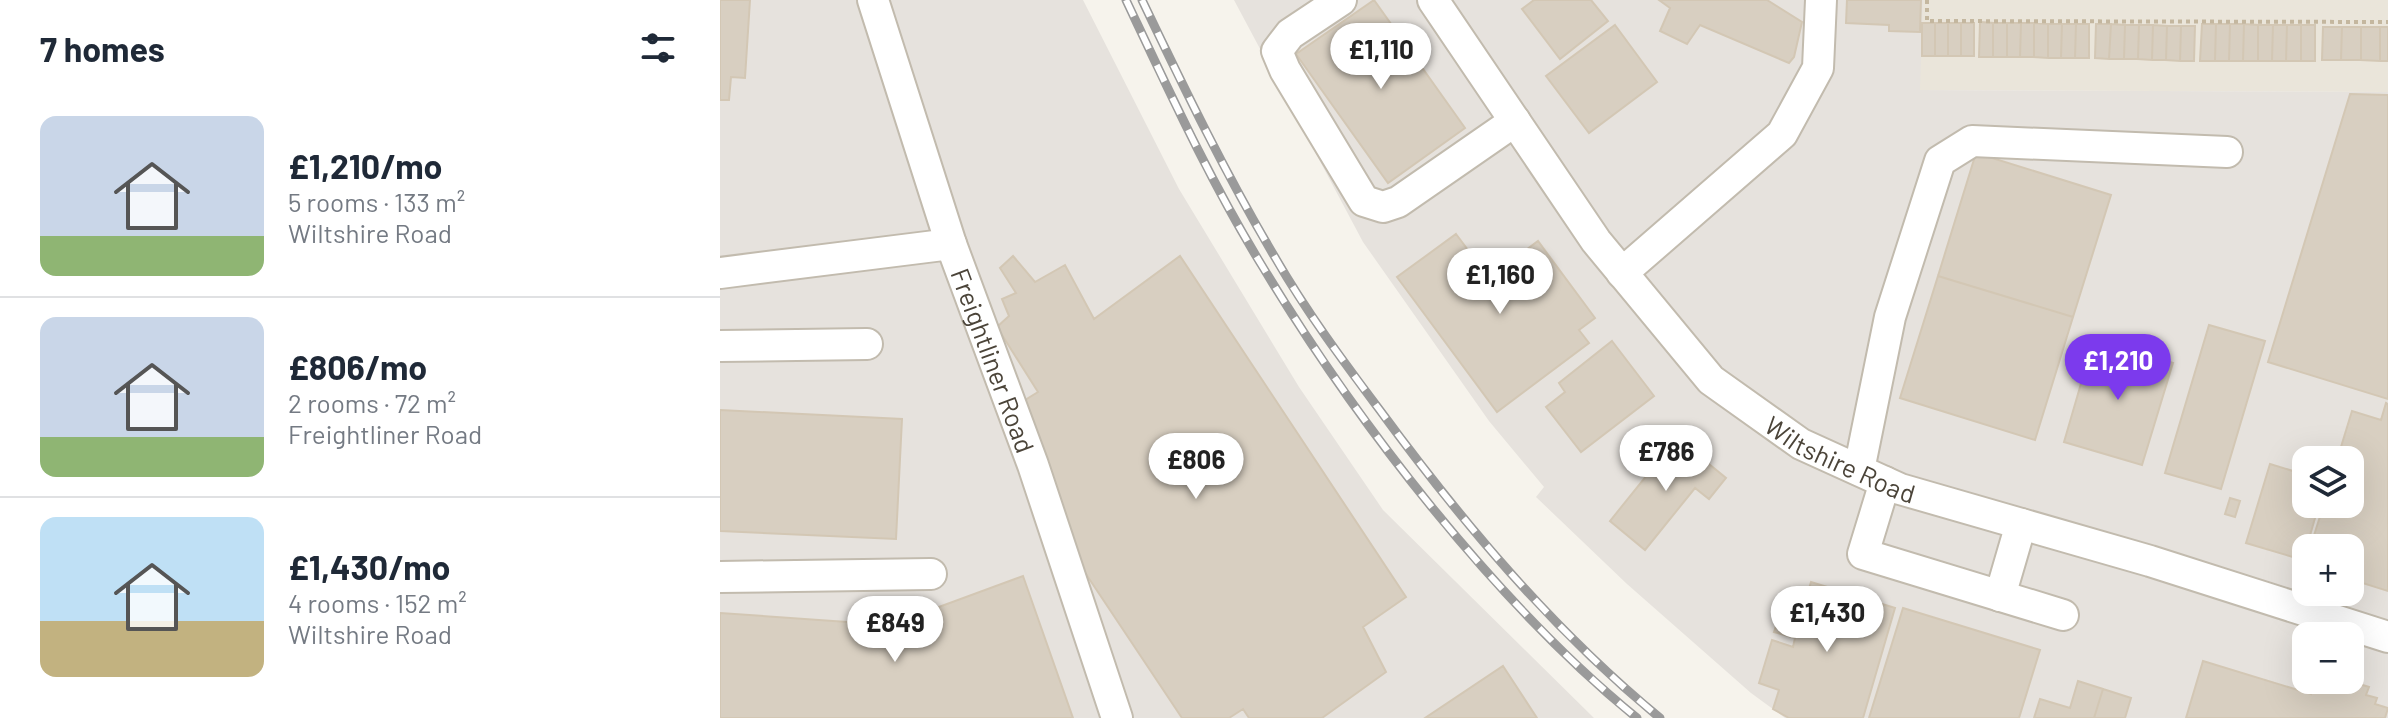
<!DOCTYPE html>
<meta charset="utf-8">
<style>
body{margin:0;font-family:Barlow,sans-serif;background:#f2f2f3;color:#1f2937;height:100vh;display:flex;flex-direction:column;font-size:30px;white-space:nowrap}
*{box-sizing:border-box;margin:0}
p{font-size:26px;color:#747a83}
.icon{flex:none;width:44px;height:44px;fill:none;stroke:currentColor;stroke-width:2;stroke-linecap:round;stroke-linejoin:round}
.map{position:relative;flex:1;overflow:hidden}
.panel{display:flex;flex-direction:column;background:#fff;width:720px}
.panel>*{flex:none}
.buttons{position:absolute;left:1572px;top:446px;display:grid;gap:16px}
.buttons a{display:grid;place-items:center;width:72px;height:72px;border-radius:16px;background:#fff;box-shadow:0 8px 32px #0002;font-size:40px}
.price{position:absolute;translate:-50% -68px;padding:0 18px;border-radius:28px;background:#fff;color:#222;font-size:26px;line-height:52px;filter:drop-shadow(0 2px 4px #0008)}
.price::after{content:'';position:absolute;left:50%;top:48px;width:24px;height:18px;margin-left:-12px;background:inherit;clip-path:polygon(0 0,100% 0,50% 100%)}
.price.active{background:#7c3aed;color:#fff}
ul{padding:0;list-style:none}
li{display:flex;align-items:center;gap:24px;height:200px;padding:0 40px}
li+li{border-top:2px solid #e0e1e3}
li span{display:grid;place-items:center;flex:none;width:224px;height:160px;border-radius:16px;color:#555}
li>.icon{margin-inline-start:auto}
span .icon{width:96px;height:96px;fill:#fffc;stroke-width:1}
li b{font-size:34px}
h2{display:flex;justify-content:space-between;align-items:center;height:96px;padding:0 40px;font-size:34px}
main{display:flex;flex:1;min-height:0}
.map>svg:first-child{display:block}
.residential{fill:#eae5da}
.industrial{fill:#e6e2dd;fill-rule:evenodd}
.building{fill:#d8cfc1;stroke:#d3c7b4;stroke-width:2}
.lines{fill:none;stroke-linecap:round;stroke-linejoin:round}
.minor-casing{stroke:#c2bbae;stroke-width:34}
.path{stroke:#c4b79f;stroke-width:4;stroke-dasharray:4 4;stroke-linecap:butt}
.minor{stroke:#fff;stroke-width:30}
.rail-casing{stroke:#9a9a9a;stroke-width:9}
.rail{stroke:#fff;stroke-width:6;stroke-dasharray:18;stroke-linecap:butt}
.labels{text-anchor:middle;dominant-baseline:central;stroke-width:8;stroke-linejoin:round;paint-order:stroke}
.street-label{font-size:26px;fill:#4b4439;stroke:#fff}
</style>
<main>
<section class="panel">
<h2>7 homes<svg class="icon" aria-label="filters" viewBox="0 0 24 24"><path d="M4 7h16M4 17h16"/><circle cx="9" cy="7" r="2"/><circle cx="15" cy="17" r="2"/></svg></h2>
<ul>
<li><span style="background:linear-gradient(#c9d6e8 75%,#8fb573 0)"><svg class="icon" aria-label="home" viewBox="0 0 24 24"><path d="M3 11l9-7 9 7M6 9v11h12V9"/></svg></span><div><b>£1,210/mo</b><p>5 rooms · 133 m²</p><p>Wiltshire Road</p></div></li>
<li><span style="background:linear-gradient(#c9d6e8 75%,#8fb573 0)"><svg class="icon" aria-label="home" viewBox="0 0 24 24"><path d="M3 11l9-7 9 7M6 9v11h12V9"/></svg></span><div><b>£806/mo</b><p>2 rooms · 72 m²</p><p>Freightliner Road</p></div></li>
<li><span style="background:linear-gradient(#bfe0f5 65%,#c2b280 0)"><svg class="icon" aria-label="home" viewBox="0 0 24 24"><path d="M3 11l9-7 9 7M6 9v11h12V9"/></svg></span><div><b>£1,430/mo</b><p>4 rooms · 152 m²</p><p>Wiltshire Road</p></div></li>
</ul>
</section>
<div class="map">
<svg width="1668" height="718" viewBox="0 0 1668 718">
<rect width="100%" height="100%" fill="#f6f3ec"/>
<path class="residential" d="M1201,0H1668V92L1199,90Z"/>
<path class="industrial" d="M0,0H363L459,189L579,387L663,510L874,718H0Z
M514,0H1203L1200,90L1668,92V718H1065L1031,693L907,584L816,497L824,487L769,421L643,242ZM1586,460H1630V504H1586ZM1586,548H1630V592H1586ZM1586,636H1630V680H1586Z"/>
<path class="building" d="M0,0H30L25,78L11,77L9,100H0Z
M654,0L745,128L668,183L576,54Z
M814,0H871L888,21L840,59L802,9Z
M939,0H1047L1082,22L1074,57L1069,63L980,25L967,44L940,31L950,8Z
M1127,0H1201L1200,32L1169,31V25L1126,23Z
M1260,22L1273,23V57H1259Z
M1202,23H1215V56H1202Z
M1215,23H1228V56H1215Z
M1228,23H1241V56H1228Z
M1241,23H1254V56H1241Z
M1273,23H1287V57H1273Z
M1287,23H1301L1300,57H1287Z
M1301,23H1314V57H1300Z
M1314,23L1328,24V58L1314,57Z
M1328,24H1342L1341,58H1328Z
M1342,24H1356L1355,58H1341Z
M1356,24H1369V58H1355Z
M1376,24H1391L1389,59L1375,58Z
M1391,24L1405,25L1404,59H1389Z
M1482,24H1496L1495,61H1480Z
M1496,24H1510L1509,61H1495Z
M1510,24H1524L1523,61H1509Z
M1524,24L1538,25V61H1523Z
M895,25L937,82L869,133L826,76Z
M1405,25H1419L1418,59H1404Z
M1419,25H1433L1432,60L1418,59Z
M1433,25L1447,26L1446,60H1432Z
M1538,25H1553L1552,61H1538Z
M1553,25H1567L1566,61H1552Z
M1567,25H1581V61H1566Z
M1581,25H1595V61H1581Z
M1447,26H1461L1460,61L1446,60Z
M1461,26H1475L1474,61H1460Z
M1603,27H1622L1621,60H1602Z
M1622,27H1641V60H1621Z
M1641,27H1660V61L1641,60Z
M1660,27H1668V61H1660Z
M1630,94L1668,95V399L1548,362Z
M1256,153L1391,195L1353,317L1218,276Z
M736,234L769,278L818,241L875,318L859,330L869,343L777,412L677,277Z
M293,256L315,282L345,265L374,319L460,256L686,597L643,627L666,672L602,718H529L523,709L509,718H462L364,571L302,402L318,392L277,327L289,316L282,299L296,293L280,268Z
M1218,276L1353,317L1315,440L1180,398Z
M1489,325L1545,341L1501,489L1445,473Z
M1374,339L1453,363L1422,465L1344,442Z
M892,341L934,396L861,452L826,407L845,392L839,383Z
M1666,403L1668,404V591L1630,579V548H1590L1604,504H1630V460H1617L1632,411L1661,420Z
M0,410L182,419L176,539L0,531Z
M957,438L1006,478L989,499L975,488L925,550L890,521Z
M1550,464L1586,475V504H1599L1583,560L1526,543Z
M1510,498L1520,501L1515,517L1505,514Z
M303,576L353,718H0V613L170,625Z
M1091,582L1175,608L1143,718H1069L1053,709L1059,690L1039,683L1052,640L1073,647L1075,638L1054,632L1067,593L1086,599Z
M1183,608L1320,650L1299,718H1149Z
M1483,661L1591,694L1596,680H1626L1649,687L1646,695L1657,698L1655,704L1668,708L1665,718H1466Z
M783,666L817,718H705Z
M1358,681L1383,689L1374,718H1314L1320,699L1350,708Z
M1383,689L1411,698L1405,718H1374Z"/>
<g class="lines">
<defs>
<g id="minor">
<path id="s1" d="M153,0L231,244L313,465L397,718"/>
<path d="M621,0L570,34L557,51L565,70L644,201L663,207L678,202L795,121"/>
<path id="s2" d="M713,0L876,241L991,380L1081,444L1180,489L1430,561L1668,637"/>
<path d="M0,273L231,244"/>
<path d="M902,273L1062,134L1098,68L1101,0"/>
<path d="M0,346L147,344"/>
<path d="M1139,470L1170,317L1220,161L1252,141L1507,152"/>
<path d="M1165,482L1143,554L1343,615"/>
<path d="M0,577L211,574"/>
<path d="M1280,596L1301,524"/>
</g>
</defs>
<use href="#minor" class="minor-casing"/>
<path class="path" d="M1207,0V21L1668,22"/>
<use href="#minor" class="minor"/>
<defs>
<path id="rail" d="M406,0C449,91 491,183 544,269C638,424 776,603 917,718
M422,0C464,88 506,175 556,259C586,311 623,361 659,409C742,522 832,629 940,718"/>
</defs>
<use href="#rail" class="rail-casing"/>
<use href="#rail" class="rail"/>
</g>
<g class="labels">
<g class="street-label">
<text stroke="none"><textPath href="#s1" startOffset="380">Freightliner Road</textPath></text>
<text stroke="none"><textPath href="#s2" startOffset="624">Wiltshire Road</textPath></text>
</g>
</g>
</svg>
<div class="buttons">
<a><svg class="icon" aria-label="layers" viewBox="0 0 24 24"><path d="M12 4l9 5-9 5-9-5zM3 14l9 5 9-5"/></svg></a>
<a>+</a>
<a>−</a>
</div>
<b class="price" style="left:661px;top:91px">£1,110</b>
<b class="price" style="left:780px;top:316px">£1,160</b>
<b class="price active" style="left:1398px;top:402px">£1,210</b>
<b class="price" style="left:946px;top:493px">£786</b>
<b class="price" style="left:476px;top:501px">£806</b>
<b class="price" style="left:1107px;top:654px">£1,430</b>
<b class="price" style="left:175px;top:664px">£849</b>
</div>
</main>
